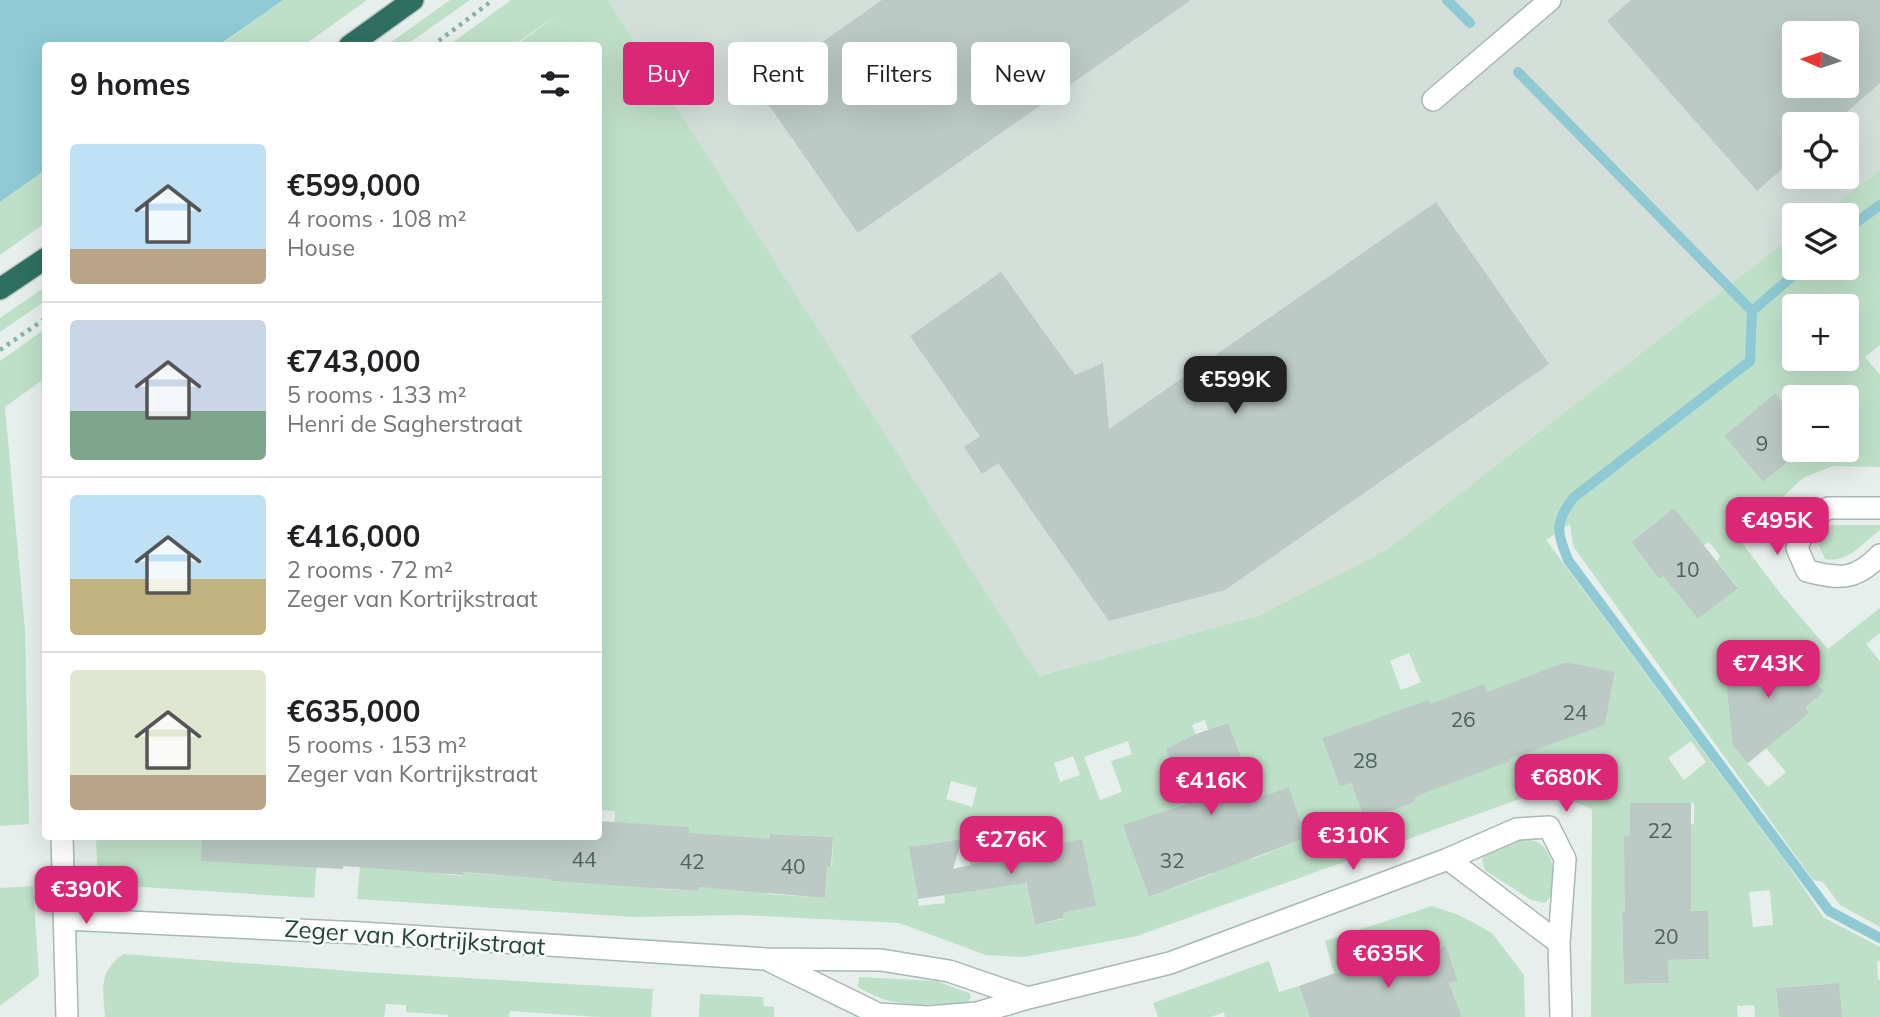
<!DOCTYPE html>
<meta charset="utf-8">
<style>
body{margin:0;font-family:Mulish,sans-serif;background:#f6f6f6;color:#202124;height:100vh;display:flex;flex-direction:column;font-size:26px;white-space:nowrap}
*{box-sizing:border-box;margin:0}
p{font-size:23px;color:#757577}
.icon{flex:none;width:38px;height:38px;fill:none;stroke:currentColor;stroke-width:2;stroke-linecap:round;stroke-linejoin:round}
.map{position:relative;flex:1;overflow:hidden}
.side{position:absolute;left:42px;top:42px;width:560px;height:798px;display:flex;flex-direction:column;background:#fff;border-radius:7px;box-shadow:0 7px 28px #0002}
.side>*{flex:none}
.hud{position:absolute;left:623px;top:42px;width:665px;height:63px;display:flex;gap:14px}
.needle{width:46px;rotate:273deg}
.buttons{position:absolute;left:1782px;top:21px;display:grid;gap:14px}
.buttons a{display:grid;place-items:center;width:77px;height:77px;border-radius:7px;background:#fff;box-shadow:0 7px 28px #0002;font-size:35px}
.price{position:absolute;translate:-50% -60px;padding:0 16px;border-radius:14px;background:#db2777;color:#fff;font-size:23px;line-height:46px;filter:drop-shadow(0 2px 4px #0008)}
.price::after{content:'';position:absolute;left:50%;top:42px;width:21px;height:16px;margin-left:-10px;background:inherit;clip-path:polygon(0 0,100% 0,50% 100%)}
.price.current{background:#222;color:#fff}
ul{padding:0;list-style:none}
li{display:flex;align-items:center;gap:21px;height:175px;padding:0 28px}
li+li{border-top:2px solid #e0e0e0}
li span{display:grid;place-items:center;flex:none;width:196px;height:140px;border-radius:7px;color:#555}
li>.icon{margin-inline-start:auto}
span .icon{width:84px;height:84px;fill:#fffc;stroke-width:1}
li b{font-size:30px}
h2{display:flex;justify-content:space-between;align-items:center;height:84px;padding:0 28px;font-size:30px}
.chip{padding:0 24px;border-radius:7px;background:#fff;box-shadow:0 7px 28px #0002;font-size:24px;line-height:63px}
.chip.current{background:#db2777;color:#fff}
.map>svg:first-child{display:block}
.built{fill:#d4dfda;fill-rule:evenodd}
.green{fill:#bfe0c8;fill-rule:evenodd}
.water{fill:#8ec9d4}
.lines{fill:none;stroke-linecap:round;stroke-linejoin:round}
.stream{stroke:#8ec9d4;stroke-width:10}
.building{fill:#bbcac4;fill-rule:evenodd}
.street-casing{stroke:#a8b8b2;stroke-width:24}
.highway-casing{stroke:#c2cac8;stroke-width:24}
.path{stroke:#86b3a5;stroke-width:4.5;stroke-dasharray:3.5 5;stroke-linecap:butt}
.street{stroke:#fff;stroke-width:21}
.highway{stroke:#2f6f62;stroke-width:21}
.labels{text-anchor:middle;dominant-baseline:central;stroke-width:5;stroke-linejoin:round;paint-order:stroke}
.number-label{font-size:21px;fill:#4a645c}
.street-label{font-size:24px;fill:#24423a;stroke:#f7fbf9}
</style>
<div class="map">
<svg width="1880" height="1017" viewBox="0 0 1880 1017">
<rect width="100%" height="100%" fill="#e6efeb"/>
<path class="built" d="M608,0H1880V170L1820,215H1794V235L1388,549L1260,615L1038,676ZM1794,33H1846V86H1794ZM1794,124H1846V177H1794Z"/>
<path class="green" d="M283,0H367L304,45L219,46Z
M450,0H470L406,45H387Z
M511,0H608L1039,676L1260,615L1388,549L1794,235V268H1846V215H1820L1880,170V345L1865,357L1880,375V467L1833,466L1803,478L1739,539L1780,593L1828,649L1880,608V633L1866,644L1880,661V927L1840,905L1823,882L1813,880L1573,546L1570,524L1546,540L1788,865L1823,917L1880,947V961L1877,962L1878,980H1880V1017H1842L1836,983L1776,988L1779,1017H1755L1754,1005L1737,1006L1738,1017H1591L1592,809L1545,790L1137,936L1024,957L986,955L899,923L741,915L633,917L357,899L360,867L447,837L444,874L462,876L463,872L495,875L554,837L551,881L613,885L615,811L598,810V46L517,45L554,17L514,45H449ZM1794,306H1846V342L1849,345L1846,347V359H1794ZM1775,393L1794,414V397H1846V450H1800L1763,482L1724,436ZM1674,508L1703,546L1709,542L1720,556L1717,561L1738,587L1698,619L1663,576L1659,579L1631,542ZM1409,653L1421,682L1401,690L1390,661ZM1563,662L1615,672L1605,725L1554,743ZM1384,716L1415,802L1365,820L1351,783L1340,787L1322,738ZM1205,720L1208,730L1228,723L1241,757L1196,735L1192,725ZM1128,741L1132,754L1111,761L1122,792L1100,800L1084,757ZM1691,741L1706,762L1684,780L1668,758ZM1765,747L1786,772L1768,787L1747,763ZM1073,756L1080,775L1060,782L1054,763ZM951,781L977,788L972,807L946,799ZM1289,787L1306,838L1253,859L1235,805ZM1630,803H1694V823L1625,868V836H1630ZM1184,804L1188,806L1213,874L1149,897L1131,845L1160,813ZM663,826L689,827V833L722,888L699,887L698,891L658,889ZM771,834L833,837L832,866H827L825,898L767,894ZM966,838L974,890L944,895L945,903L919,906L910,847ZM1019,854L1096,906L1063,913L1064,919L1035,925ZM1770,890L1773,925L1753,927L1749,892ZM1707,911L1709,959L1668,960L1669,983L1624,984L1622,912Z
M45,170V223L0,255V202Z
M45,287V301L0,332V318Z
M45,329V437L41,381L5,407L25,630L29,824L0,826V361Z
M1832,525H1880V530C1864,542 1847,564 1825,559L1818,544L1825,528Z
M96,837H319L314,898L127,886L97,865Z
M1517,839C1524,840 1533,839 1539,843C1555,853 1560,892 1545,903L1531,900L1486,871C1472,850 1502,845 1517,839Z
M33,886L39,976L0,1006V888Z
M1432,906L1459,915L1492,933L1524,975L1525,1017H1462L1449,983L1458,979L1446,946L1402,961L1378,1017L1360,965L1334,973L1325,941Z
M123,954L363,972L653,989L651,1017H598L510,1011L509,1017H448V1015L406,1012V1005L386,1004L384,1017H105C103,989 98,973 123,954Z
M1269,961L1279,992L1299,986L1310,1017H1225L1224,1012L1211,1017H1158L1153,1003Z
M859,977L936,981L969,993L971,997L968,1002L961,1003C921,1005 893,1009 858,987Z
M700,994L763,997L764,1006L774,1007V1017H699Z"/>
<path class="water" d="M0,0H283L219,45L46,46L45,170L0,202Z"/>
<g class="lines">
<path class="stream" d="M1447,0L1470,23
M1518,72L1752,311L1802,268
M1846,230L1880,205
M1752,311L1750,361L1573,498C1554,524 1557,531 1568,560L1829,911L1880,938"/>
</g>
<path class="building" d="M882,0H1191L858,233L757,88Z
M1631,0H1880V83L1833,124H1794V158L1757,191L1607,21ZM1794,33H1846V86H1794Z
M1436,202L1549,364L1225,590L1109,621L998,463L982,474L964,447L980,436L910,336L1001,272L1075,375L1103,363L1109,429Z
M1775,393L1794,414V456L1763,482L1724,436Z
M1674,508L1738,588L1698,619L1663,576L1659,579L1631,542Z
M1783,641L1804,667L1802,668L1824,691L1805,708L1809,713L1748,763L1733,746L1727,691L1730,676L1742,666L1751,667Z
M1566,662L1615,672L1605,725L1509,759L1510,761L1414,797L1415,802L1365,820L1351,783L1340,787L1322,738L1428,700L1430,704L1484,684L1487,692Z
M1228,723L1257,798L1289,787L1306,838L1149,897L1123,825L1189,803L1166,749L1196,734Z
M1630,803H1691V911H1708L1709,959L1668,960L1669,983L1624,984L1622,912H1625L1624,836H1630Z
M598,821L689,827V833L770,839V834L833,837L831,866H827L825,898L699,887L698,891L551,881V879L463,872V875L343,866V869L201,861L202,836H598Z
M962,839L953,869L1082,839L1096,906L1063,913L1064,918L1035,925L1026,883L918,899L909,847Z
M1446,946L1458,980L1449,983L1462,1017H1310L1299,986L1360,964L1363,975Z
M1839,983L1842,1017H1779L1776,988Z"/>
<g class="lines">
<defs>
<path id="street" d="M1433,100L1550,0
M1880,508H1828L1807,521L1797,548L1807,571C1840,579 1855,581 1880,555
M62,836L67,1017
M1448,859L1517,829L1549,827L1565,859L1559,943
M65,919L362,933L766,959L881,960L949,971L1028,998
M770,961L878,1014L928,1017L977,1013L1028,998L1170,963L1448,859L1559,943L1561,1017"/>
<path id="highway" d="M349,46L413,0
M0,289L46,258"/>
</defs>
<use href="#street" class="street-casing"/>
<use href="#highway" class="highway-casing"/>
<path class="path" d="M432,46L493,0
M0,350L46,318"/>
<use href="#street" class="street"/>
<use href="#highway" class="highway"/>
</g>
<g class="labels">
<g class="number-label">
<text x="1762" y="443">9</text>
<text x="1687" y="569">10</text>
<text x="1575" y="712">24</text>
<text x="1463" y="719">26</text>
<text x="1365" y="760">28</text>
<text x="1660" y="830">22</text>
<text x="584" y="859">44</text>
<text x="1172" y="860">32</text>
<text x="692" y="861">42</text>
<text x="793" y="866">40</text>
<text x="1666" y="936">20</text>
</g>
<g class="street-label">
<text transform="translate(415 937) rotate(4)">Zeger van Kortrijkstraat</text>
</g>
</g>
</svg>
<div class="buttons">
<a><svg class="needle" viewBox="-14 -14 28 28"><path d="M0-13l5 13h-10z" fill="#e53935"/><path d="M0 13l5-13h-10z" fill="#757577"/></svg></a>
<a><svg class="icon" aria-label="locate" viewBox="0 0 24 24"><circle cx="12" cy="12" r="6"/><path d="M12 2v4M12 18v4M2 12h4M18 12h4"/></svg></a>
<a><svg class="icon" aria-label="layers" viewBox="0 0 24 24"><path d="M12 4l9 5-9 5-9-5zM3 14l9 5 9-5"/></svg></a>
<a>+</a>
<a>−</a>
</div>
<b class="price current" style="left:1235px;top:416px">€599K</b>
<b class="price" style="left:1777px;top:557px">€495K</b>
<b class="price" style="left:1768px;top:700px">€743K</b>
<b class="price" style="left:1566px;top:814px">€680K</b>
<b class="price" style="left:1211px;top:817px">€416K</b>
<b class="price" style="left:1353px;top:872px">€310K</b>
<b class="price" style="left:1011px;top:876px">€276K</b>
<b class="price" style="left:86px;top:926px">€390K</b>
<b class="price" style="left:1388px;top:990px">€635K</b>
<div class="hud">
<a class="chip current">Buy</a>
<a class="chip">Rent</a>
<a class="chip">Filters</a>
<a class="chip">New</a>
</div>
<section class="side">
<h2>9 homes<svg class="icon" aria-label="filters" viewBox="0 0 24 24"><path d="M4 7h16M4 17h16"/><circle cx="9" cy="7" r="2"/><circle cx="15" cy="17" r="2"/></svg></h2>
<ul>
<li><span style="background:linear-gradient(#bfe0f5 75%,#b9a48a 0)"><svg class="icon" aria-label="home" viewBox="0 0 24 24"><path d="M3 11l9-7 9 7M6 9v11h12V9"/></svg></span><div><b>€599,000</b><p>4 rooms · 108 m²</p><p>House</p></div></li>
<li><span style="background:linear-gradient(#c9d6e8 65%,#7fa58c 0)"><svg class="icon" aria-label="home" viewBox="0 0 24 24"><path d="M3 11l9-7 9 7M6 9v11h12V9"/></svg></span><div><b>€743,000</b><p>5 rooms · 133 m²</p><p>Henri de Sagherstraat</p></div></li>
<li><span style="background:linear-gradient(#bfe0f5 60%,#c2b280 0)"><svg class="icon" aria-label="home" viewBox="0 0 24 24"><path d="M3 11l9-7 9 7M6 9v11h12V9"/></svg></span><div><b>€416,000</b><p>2 rooms · 72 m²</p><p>Zeger van Kortrijkstraat</p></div></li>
<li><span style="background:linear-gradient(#dfe7d0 75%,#b9a48a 0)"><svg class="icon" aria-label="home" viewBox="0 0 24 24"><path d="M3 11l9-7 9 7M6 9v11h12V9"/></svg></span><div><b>€635,000</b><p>5 rooms · 153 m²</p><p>Zeger van Kortrijkstraat</p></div></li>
</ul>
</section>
</div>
